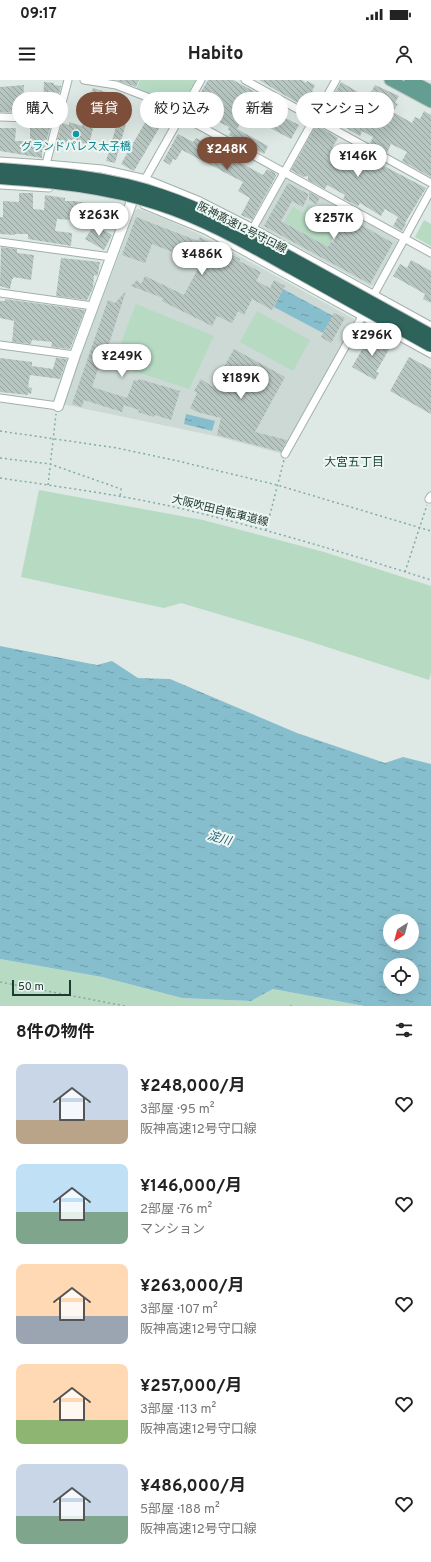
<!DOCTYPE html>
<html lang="ja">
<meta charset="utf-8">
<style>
body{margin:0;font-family:Overpass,"Noto Sans JP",sans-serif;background:#f6f6f6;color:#222;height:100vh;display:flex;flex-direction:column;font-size:15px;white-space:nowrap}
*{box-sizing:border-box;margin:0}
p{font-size:13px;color:#767676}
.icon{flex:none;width:22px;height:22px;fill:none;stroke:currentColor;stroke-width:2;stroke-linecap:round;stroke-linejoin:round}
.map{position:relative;height:926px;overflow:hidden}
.drawer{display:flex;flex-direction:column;background:#fff;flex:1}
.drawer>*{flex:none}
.hud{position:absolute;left:12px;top:12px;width:407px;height:36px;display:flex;gap:8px}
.needle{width:26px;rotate:216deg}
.tools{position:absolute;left:383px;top:834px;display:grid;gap:8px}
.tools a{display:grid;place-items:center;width:36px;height:36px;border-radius:50%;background:#fff;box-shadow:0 4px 16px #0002;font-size:20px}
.scale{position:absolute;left:12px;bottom:10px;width:59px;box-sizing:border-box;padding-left:4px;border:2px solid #203833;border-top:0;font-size:11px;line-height:14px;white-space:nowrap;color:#203833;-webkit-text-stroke:3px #eef6f2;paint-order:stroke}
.price{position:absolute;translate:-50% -34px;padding:0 9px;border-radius:14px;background:#fff;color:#222;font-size:13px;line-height:26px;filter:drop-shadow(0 1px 2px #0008)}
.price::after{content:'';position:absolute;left:50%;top:24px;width:12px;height:9px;margin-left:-6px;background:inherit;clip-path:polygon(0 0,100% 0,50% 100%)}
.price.on{background:#7d4f3b;color:#fff}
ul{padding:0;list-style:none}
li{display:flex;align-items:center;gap:12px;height:100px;padding:0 16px}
li span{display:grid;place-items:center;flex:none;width:112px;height:80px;border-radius:8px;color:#555}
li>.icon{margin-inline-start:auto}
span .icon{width:48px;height:48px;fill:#fffc;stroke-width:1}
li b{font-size:17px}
h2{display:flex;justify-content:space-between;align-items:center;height:48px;padding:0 16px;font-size:17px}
.pill{padding:0 14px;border-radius:18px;background:#fff;box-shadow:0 4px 16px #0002;font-size:14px;line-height:36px}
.pill.on{background:#7d4f3b;color:#fff}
.status{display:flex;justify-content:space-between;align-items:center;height:28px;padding:0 20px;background:#fff;direction:ltr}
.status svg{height:11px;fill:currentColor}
header{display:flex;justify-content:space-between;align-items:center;height:52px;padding:0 16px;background:#fff;font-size:18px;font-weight:700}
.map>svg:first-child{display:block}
.built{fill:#ccd9d4}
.green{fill:#b7dac2}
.water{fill:url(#water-ripples);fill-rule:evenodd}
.building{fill:url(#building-back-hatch)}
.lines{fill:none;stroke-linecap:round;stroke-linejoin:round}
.street-casing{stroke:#a1b0ac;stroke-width:9}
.secondary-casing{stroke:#9eb4ad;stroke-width:12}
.primary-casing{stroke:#bcc3c2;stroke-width:13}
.path{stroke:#80aca0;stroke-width:1.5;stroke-dasharray:2 3;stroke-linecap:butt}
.street{stroke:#fff;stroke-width:7}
.secondary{stroke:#fff;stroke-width:10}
.primary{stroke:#649d91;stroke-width:11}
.highway-bridge-casing{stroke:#bcc3c2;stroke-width:14;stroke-linecap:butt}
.highway-bridge{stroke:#2d635b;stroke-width:12}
.culture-dot{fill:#0f9aa8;stroke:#eef6f2;stroke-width:1.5}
.labels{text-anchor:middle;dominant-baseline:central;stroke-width:4;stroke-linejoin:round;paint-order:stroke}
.culture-label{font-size:11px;fill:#0d838f;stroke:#eef6f2}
.street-label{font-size:11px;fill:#203833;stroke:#eef6f2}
.neighbourhood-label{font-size:12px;fill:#1d4940;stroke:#eef6f2}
.water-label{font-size:12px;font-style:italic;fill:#1d5e71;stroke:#eef6f2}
</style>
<div class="status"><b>09:17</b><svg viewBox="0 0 49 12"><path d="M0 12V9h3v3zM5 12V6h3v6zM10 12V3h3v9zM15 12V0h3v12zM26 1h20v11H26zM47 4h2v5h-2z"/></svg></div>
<header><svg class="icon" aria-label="menu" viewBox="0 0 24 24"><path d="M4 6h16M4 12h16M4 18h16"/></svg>Habito<svg class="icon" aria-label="person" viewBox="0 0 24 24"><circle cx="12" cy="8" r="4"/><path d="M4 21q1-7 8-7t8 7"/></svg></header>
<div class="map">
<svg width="431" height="926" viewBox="0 0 431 926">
<defs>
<pattern id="water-ripples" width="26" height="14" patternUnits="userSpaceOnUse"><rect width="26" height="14" fill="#87becd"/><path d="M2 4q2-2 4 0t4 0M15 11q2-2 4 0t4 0" fill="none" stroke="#6e9ba7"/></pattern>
<pattern id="building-back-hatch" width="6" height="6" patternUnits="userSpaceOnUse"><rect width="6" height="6" fill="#b7c6c1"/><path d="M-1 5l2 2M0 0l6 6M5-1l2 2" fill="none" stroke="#94a29d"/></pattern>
</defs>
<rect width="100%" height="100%" fill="#dee9e5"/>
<path class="built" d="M288,99L396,159L398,162L374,205L370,206L261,147L260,143L285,100Z
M138,129L163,138L203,156L354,239L355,242L283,372L280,373L215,356L62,324L119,175L134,131Z"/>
<path class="green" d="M140,0H196L180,28L177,29L136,9Z
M308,124L341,143L328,167L284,142L293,127L303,133Z
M424,140L431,144V166L415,157Z
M136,224L214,256L189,309L113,284Z
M257,231L310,260L293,291L240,262Z
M39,410L203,440L324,472L431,506V593L429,600L299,558L181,523L164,528L21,497Z
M0,879L102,897L182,918L251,921L273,909L364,926H0Z"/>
<path class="water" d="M283,209L333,236L323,253L274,227Z
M186,334L215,341L212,351L184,344Z
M0,566L97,585L112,581L138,598L170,599L297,653L385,683L403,677L431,684V926H364L273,909L251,921L182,918L102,897L0,879ZM390,841H412V863H390ZM390,885H412V907H390Z"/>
<path class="building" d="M116,0H139L136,7Z
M208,0H233L257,13L237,49L268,66L264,74L229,55L231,51L228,50L229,47L217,41L213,47L190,35L189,33Z
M259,0H302L306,3L307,1L315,5L312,11L321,16L318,22L315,21L310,30Z
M44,2L54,3V5L61,6L54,34L0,32V7L24,5L23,22H29V25L43,26Z
M341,2L368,18L375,5L399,16L395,23L398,24L393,32L412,43L415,37L420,39L424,31L431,35V97L402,81L407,72L391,64L387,73L370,63L373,57L362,51L360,56L344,47L356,26L344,19L332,40L322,35Z
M93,8L126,18L123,28L90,17Z
M87,28L120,37V38L127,40L115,83L106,81L116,47L95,40L89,65L68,59L67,64L57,61L62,43L69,45V42L82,46Z
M266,28L299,45L291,59L259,42Z
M150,34L158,39L156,42L161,45L134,91L121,84Z
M30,43L45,44V47L50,48L44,70H42V78L0,71V48H16L15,61H30Z
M318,46L338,58L332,68L350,77L351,75L358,79L362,71L365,72L382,82V85L426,108L405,143L406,144L402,151L393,146L398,137L385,129L381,136L360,123L358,126L343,119L345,115L327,105L325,109L308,100V96L303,97L291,90L315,47Z
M178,54L193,62L196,58L263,95L267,89L275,93L276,96L252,140L241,135L250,118L238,111L243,102L182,70L176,80L173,79L170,85L163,81Z
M288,103L308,114V116L303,127L292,121L281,141L328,167L331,162L333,163L347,137L393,163L370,204L264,146Z
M309,112L320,118L316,124L309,120Z
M19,113H33V129L44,130L45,115L65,118V121H75L122,130L117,144L75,136V140L57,139L55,151L72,153L71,166L28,159V154H15V155L0,154V137H3V121L19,122Z
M136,137L198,161L200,157L240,179L239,181L261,192L256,201L270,208L274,200L285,206L272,230L252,219L244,235L238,231L232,243L217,236L212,246L162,221L163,218L131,206L137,200L141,204L145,196L184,215L200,185L186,177L152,164L145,183L122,175Z
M94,145L112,155L104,170L85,159Z
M1,167L17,169V173L34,175L31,200L13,197V199H12L10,209L0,206Z
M61,178L100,182L98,193L97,196L94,195L93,208L87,220L56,216Z
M411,180L431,191V223L423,219L425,214L393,196L400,184L407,188Z
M126,211L107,270L105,269L92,307L127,318L134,300L138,301L139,299L180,311L171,340L155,335L154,337L138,332L139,330L124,325L122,332L84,320L82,327L72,324L108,220L115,223Z
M5,219L85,230L70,269L51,267L52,262L32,260L31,264L12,262L14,241L0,238V221H5Z
M334,233L345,238L331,263L321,257Z
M371,254L391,266L376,292L379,293L375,300L352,287Z
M234,269L285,297L255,352L287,360L281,372L217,355L221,338L197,332L190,328L197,313L194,311L201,299L213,307Z
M409,277L431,289V334L390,311Z
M0,278L32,282V286L53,289L56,278L67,279L60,299L30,295L28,307L32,308L31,314L28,313V315L0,312Z"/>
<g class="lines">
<defs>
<path id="street" d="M84,0L116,5L147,17L431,173
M245,0L431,103
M0,37L58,39
M0,81L46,84L102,89L146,99L200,121L253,148L431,246
M46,84L68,0
M143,103L201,0
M0,105L49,108
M144,125L205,150L431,274
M253,148L336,0
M0,162L111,177
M0,213L93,226
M372,218L431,110
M0,265L75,275
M0,318L58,326
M285,374L364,233
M429,419L431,416"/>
<path id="secondary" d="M58,326L75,275L132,121"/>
<path id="primary" d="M390,0L431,22
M410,0L431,11"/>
</defs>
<use href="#street" class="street-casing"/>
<use href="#secondary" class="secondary-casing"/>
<use href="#primary" class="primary-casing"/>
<path class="path" d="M0,351L117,368L178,381L277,405L431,451
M0,378L50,384L121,409L120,417
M0,398C61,407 123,415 183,429C266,449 349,474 431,500
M48,405L56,334
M266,450L284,380
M405,492L427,425
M0,902L125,926
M290,926H293"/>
<use href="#street" class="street"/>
<use href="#secondary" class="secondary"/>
<use href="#primary" class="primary"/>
<defs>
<path id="highway-bridge" d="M0,89C55,93 109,97 161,115C209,131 252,156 295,180C341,205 386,230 431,255
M0,98C54,102 106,107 158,124C205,139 248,164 291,188C338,214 384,240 431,266"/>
</defs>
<use href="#highway-bridge" class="highway-bridge-casing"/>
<use href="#highway-bridge" class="highway-bridge"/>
</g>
<circle class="culture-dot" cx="76" cy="54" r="4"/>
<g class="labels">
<g class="culture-label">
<text x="76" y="67">グランドパレス太子橋</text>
</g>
<g class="street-label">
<text transform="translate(242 148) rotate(27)">阪神高速12号守口線</text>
<text transform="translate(220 431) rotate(14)">大阪吹田自転車道線</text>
</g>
<g class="neighbourhood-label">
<text x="354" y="383">大宮五丁目</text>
</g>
<g class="water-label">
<text transform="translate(219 759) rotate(15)">淀川</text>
</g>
</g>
</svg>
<div class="tools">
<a><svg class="needle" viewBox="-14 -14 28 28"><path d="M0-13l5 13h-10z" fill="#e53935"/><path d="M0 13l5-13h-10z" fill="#767676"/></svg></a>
<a><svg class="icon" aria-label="locate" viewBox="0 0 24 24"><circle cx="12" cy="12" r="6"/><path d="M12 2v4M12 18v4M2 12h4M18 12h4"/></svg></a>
</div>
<div class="scale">50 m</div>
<b class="price on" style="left:227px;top:91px">¥248K</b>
<b class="price" style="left:358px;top:98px">¥146K</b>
<b class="price" style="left:99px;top:157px">¥263K</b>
<b class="price" style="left:334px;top:160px">¥257K</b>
<b class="price" style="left:202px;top:196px">¥486K</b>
<b class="price" style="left:372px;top:277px">¥296K</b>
<b class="price" style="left:122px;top:298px">¥249K</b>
<b class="price" style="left:241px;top:320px">¥189K</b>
<div class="hud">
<a class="pill">購入</a>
<a class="pill on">賃貸</a>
<a class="pill">絞り込み</a>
<a class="pill">新着</a>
<a class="pill">マンション</a>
</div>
</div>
<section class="drawer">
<h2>8件の物件<svg class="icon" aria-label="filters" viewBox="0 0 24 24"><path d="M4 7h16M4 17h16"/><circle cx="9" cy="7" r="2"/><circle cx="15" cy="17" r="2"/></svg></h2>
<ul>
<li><span style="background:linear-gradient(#c9d6e8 70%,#b9a48a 0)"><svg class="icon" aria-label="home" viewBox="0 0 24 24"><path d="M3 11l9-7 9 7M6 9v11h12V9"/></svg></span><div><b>¥248,000/月</b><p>3部屋 · 95 m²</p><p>阪神高速12号守口線</p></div><svg class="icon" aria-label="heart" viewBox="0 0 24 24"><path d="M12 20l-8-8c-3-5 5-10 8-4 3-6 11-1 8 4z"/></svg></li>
<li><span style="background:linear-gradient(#bfe0f5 60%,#7fa58c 0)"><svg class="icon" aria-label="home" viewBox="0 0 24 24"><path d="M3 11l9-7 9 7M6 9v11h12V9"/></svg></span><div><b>¥146,000/月</b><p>2部屋 · 76 m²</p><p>マンション</p></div><svg class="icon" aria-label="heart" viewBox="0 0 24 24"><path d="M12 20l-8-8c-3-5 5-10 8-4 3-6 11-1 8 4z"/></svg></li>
<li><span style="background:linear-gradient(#ffd9b3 65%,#9aa5b1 0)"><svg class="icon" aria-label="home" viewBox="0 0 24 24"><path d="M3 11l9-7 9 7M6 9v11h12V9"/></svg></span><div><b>¥263,000/月</b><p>3部屋 · 107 m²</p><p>阪神高速12号守口線</p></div><svg class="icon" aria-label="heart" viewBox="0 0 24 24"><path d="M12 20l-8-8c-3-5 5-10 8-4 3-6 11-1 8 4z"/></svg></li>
<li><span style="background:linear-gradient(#ffd9b3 70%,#8fb573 0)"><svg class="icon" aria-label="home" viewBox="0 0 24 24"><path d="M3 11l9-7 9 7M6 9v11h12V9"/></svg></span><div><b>¥257,000/月</b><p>3部屋 · 113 m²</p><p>阪神高速12号守口線</p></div><svg class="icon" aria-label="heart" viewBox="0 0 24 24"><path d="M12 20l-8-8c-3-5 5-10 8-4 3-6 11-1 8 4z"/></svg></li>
<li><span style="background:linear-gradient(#c9d6e8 65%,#7fa58c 0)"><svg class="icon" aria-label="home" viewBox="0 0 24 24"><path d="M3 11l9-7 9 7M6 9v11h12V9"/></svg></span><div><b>¥486,000/月</b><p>5部屋 · 188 m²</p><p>阪神高速12号守口線</p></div><svg class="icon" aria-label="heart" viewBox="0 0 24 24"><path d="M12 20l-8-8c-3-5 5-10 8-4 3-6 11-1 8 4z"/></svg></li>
</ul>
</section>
